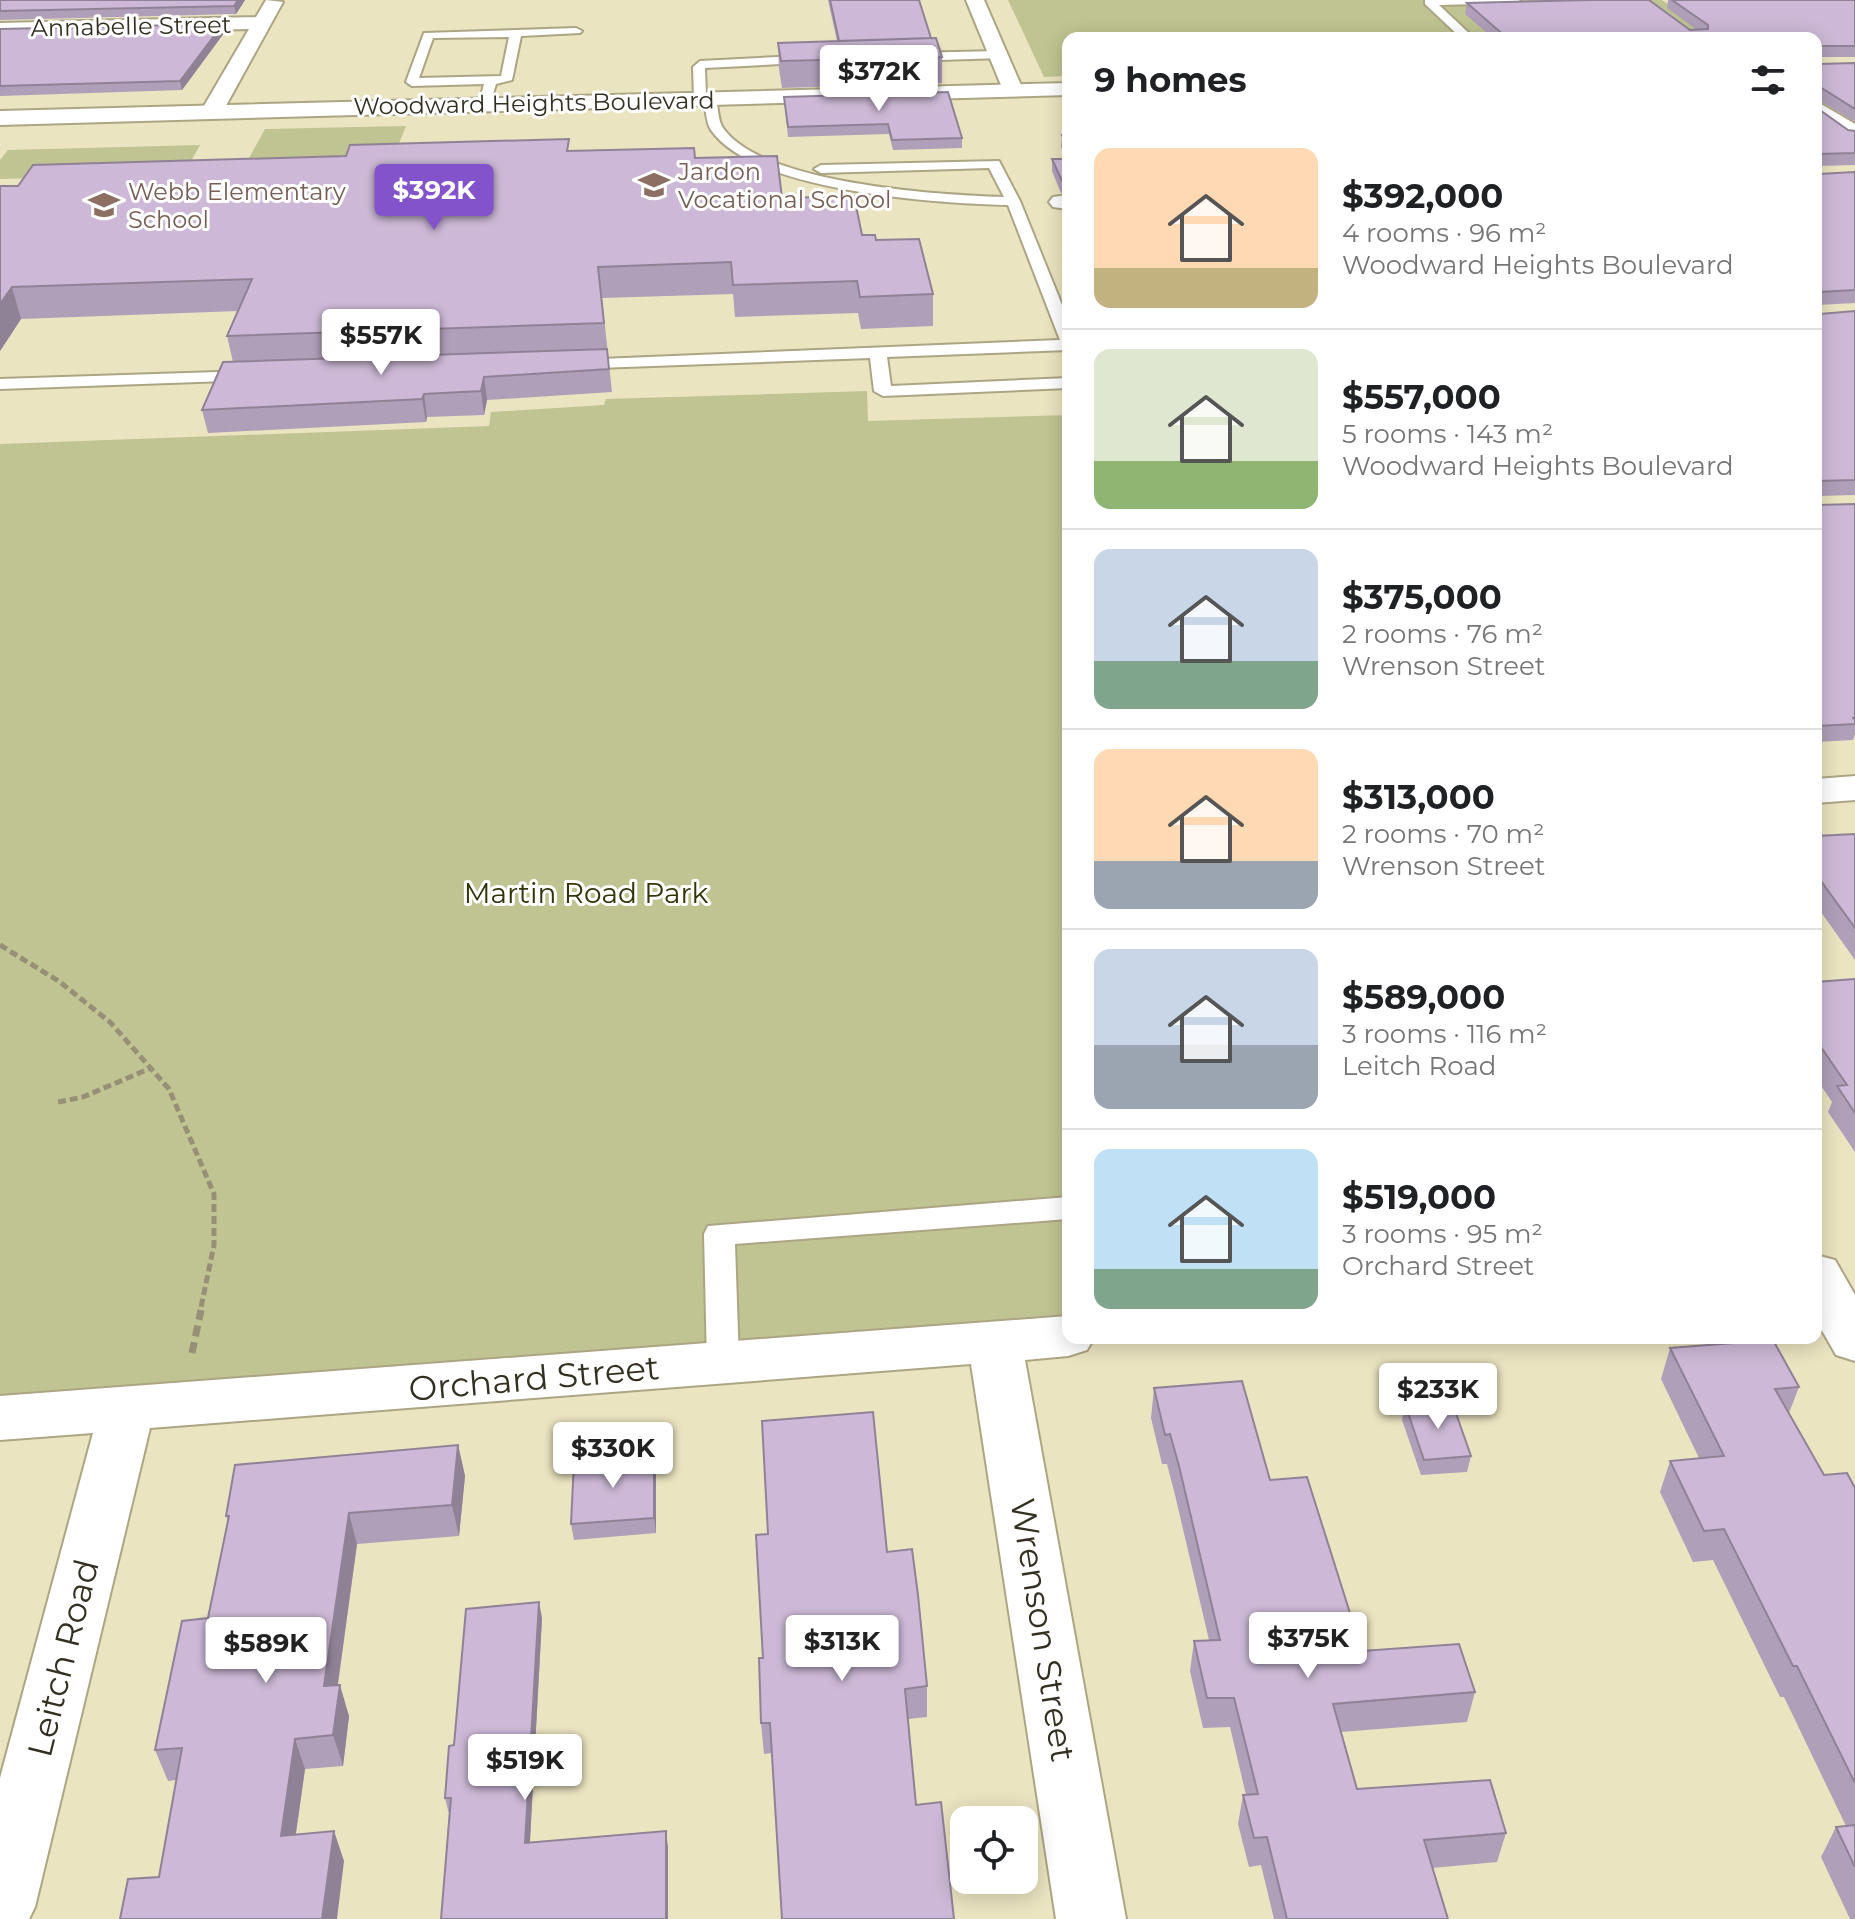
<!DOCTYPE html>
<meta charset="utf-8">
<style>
body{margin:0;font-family:Montserrat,sans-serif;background:#f6f6f6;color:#202124;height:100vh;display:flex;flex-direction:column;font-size:30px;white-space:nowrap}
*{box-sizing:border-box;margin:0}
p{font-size:26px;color:#757577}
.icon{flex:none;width:44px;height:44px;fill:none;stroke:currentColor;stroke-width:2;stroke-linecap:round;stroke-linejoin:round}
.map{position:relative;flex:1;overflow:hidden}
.panel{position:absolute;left:1062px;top:32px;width:760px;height:1312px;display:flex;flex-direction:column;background:#fff;border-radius:16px;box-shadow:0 4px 20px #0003}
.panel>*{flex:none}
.fabs{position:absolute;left:950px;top:1806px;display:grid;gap:16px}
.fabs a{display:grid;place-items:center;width:88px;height:88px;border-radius:16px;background:#fff;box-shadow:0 4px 20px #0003;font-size:40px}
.price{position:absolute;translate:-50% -68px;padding:0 18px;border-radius:8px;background:#fff;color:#222;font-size:26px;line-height:52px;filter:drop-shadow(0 2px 4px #0008)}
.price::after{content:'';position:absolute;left:50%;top:48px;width:24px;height:18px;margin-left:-12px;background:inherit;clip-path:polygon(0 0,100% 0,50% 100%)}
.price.on{background:#8353cc;color:#fff}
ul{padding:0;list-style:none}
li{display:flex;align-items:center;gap:24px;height:200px;padding:0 32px}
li+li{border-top:2px solid #e0e0e0}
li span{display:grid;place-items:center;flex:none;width:224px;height:160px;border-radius:16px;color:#555}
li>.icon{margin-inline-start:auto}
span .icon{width:96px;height:96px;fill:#fffc;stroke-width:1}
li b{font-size:34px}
h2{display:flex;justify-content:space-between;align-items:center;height:96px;padding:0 32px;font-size:34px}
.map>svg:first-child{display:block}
.green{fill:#c0c492}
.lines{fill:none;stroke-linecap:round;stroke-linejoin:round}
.service-casing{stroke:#aca584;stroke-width:4}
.minor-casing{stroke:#aca584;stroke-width:4}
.tertiary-casing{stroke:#aca584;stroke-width:4}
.path-far1{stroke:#969077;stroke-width:5;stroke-dasharray:8 4;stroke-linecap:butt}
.path{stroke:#969077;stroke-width:7;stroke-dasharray:11 6;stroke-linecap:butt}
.service{fill:#fff;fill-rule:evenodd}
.minor{fill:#fff;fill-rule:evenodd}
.tertiary{fill:#fff;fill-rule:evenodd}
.wall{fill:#b09fb9}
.shaded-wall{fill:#908296}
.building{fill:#cdb9d7;stroke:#908296;stroke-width:2}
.labels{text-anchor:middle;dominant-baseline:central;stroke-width:6;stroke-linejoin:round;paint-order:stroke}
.far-street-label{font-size:24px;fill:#333022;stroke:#fff}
.far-education-label{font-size:24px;fill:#785e54;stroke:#fff;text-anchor:start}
.park-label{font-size:28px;fill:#333409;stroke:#fff}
.near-street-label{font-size:34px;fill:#333022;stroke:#fff}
</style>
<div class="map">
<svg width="1855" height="1919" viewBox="0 0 1855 1919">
<rect width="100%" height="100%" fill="#ebe4c1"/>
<path class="green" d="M1008,0H1662L1716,38H1068V76L1044,77Z
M406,126L390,166L243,169L265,129Z
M200,145L184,174L0,179V160L8,150Z
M867,391L868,421L1068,415V1335L0,1416V444L489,426L491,412L604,405L606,399Z"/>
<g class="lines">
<defs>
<path id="service" d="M1425,0H1520L1515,3L1439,5L1474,38H1461L1425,4Z
M576,28L582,31L580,33L521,36L512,80L496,84L489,107L479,104L484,84L412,86L406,82L424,33ZM509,37L501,76L419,78L433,38Z
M998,51L1004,55L1002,58L910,61L904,57L910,53Z
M815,55L821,59L819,62L705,68L706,95L716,98C718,107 718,121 723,128C762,184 939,195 1004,197L989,168L821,173L814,169L821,165L999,161L1020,201L1068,320V350L887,357L891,386L1068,378V388L883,396L874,391L870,358L570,369L568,365L570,361L576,360L1060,340L1008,205C937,203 754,192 711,130C706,123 706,109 704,101L694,98L693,67L700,61Z
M249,371L257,376L255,380L0,389V379Z
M1068,1197V1219L735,1244L739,1362L734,1371L723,1374L712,1371L707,1362L704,1234L708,1226Z"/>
<path id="minor" d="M266,0L283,2L223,111L212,117L201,111L249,29L0,35V23L256,17Z
M966,0H984L1023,90L1020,94H1006L1003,90Z
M1816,101L1855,124V141L1847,139L1816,117Z
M1068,195V209L1053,207L1049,202L1053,197Z
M1855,776V800L1816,803V779Z
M1816,1255L1835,1260L1855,1295V1361L1836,1355L1816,1320Z
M1068,1316V1338H1094L1087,1350L1068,1356L1025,1360L1126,1919H1056L971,1364L150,1428L35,1907L29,1919H0V1778L93,1433L0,1440V1396Z"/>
<path id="tertiary" d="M1068,83V95L0,125V111Z"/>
</defs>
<use href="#service" class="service-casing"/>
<use href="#minor" class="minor-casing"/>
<use href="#tertiary" class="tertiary-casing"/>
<path class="path-far1" d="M0,945L60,982L111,1023L169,1089L214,1194V1245L200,1312
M58,1102L83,1097L151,1068"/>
<path class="path" d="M192,1353L201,1310"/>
<use href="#service" class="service"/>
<use href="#minor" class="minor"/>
<use href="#tertiary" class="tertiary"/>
</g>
<path class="wall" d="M0,0H245L236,14L0,20Z
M828,0H919L931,38L942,57V83L782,88L779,69L778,43L837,41Z
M1668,0H1855V57H1816V38H1493L1465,14L1467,3L1697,30L1667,8Z
M0,29L224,33L182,90L0,96Z
M1816,61L1819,64L1855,63V122L1817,99V108L1848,130L1855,131V165L1816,166V171L1819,174L1855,172V303L1817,305V311L1820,314L1855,311V495L1818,496V505L1855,504V734L1853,740L1816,742Z
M784,97L962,138V148L893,150L889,134L788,137Z
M1062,135H1068V193H1061L1052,171V159H1066L1061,147Z
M570,151L695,158L876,240L933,294V326L861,329L858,313L735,317L733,294L602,298L612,392L487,400L484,415L427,417L426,422L208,433L202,410L233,362L227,336L238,311L21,319L0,351V186Z
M1855,834V960L1816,905V836Z
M1855,979V1152L1828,1112L1832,1102L1816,1078V982Z
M1670,1348L1799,1387L1789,1413L1824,1475L1855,1488V1919H1850L1821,1857L1836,1827L1846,1826L1784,1697H1780L1713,1560L1693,1562L1660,1492L1670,1461L1699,1458L1661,1379Z
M1154,1388L1270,1480L1362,1651L1475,1692L1467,1722L1341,1732L1357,1789L1506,1833L1497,1862L1432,1868L1448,1919H1274L1261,1865L1249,1867L1238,1824L1243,1795H1246L1230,1727L1203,1728L1190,1671L1194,1641L1209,1640L1175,1495L1167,1464H1162L1151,1418Z
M1405,1404L1471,1456L1467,1472L1421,1475L1402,1420Z
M458,1445L465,1476L459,1536L357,1544L338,1685L349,1716L343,1766L305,1769L296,1834L344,1861L159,1877L176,1780L168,1781L155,1750L208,1618L228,1521L226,1516Z
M654,1456L656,1471V1533L574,1540L571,1524Z
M887,1552L927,1686V1717L908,1719L916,1805L772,1753L764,1754L761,1723L763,1658Z
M542,1618L530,1842L668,1847V1919H441L449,1814L445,1798L454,1745Z"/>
<path class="shaded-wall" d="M238,0H245L236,14L234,6Z
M223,24L224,33L182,90L180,81Z
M12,287L21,319L0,351V304Z
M484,377L487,400L484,415L481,391Z
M424,394L427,417L426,422L422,399Z
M458,1445L465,1476L459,1536L452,1505Z
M654,1456L656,1471V1533L654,1518Z
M349,1513L357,1544L333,1717L324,1686Z
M539,1602L542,1618L529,1858L525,1843Z
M340,1685L349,1716L343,1766L333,1735Z
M295,1739L305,1769L291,1866L281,1836Z
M334,1831L344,1861L337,1919H322Z
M666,1831L668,1847V1919H666Z"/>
<path class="building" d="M0,0H238L234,6L0,11Z
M830,0H919L931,38L839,41Z
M1590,0H1649L1690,30L1708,29V25L1672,0H1855V46H1819L1816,59V38H1507L1467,3Z
M223,24L180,81L0,86V29Z
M936,38L942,57L781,61L778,43Z
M1816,61L1819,64L1855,63V109L1820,87L1816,88L1817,108L1848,130L1855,131V153L1819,154L1816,157V171L1819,174L1855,172V290L1819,292L1816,295L1817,311L1820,314L1855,311V480L1818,481V505L1855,504V717L1853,718L1855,720V724L1816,726Z
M948,92L962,138L892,140L888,124L788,127L784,97Z
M1062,135H1068V149Z
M569,139L567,151L694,148L695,158L777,156L782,198L854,196L862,235H875L876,240L919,239L933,294L860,297L857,281L733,285L731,262L598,267L604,323L227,336L252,279L12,287L0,304V186H18L33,165L346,156L350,145Z
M1052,159H1068V181H1062Z
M607,349L609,369L484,377L481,391L424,394L422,399L202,410L223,362Z
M1855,834V928L1816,874V836Z
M1855,979V1113L1837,1086L1847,1085L1816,1040V982Z
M1773,1340L1799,1387L1775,1389L1824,1475L1847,1473L1855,1488V1783L1797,1666H1793L1724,1529L1704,1531L1670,1461L1724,1456L1670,1348Z
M1242,1381L1270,1480L1307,1477L1362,1651L1459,1644L1475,1692L1333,1704L1357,1789L1490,1780L1506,1833L1424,1840L1448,1919H1287L1267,1837L1254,1838L1243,1795L1258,1794L1234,1698H1207L1194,1641L1220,1640L1179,1466L1170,1434L1165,1435L1154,1388Z
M1452,1402L1471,1456L1424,1460L1405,1404Z
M873,1412L887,1552L912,1549L918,1595L927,1686L905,1689L916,1805L941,1802L954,1919H782L770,1723H761L759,1658H763L756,1535L768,1534L762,1421Z
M458,1445L452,1505L349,1513L324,1686L340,1685L333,1735L295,1739L281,1836L334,1831L322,1919H120L128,1879L159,1877L182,1748L155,1750L182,1621L208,1618L229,1516H226L235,1465Z
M654,1456V1518L571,1524L574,1462Z
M539,1602L525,1843L666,1831V1919H441L451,1798H445L449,1746L454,1745L466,1609Z
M1855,1825V1867L1836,1827Z"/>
<defs>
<symbol id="school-bare" viewBox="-9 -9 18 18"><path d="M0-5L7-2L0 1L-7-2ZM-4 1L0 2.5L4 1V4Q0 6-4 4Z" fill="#8d6e63" stroke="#fff" stroke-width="2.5" paint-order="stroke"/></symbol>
</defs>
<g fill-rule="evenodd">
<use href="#school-bare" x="632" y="163" width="44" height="44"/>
<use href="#school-bare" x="82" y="183" width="44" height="44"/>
</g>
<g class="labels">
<g class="far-street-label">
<text transform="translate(131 26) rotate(-1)">Annabelle Street</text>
<text transform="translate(534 103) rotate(-1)">Woodward Heights Boulevard</text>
</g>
<g class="far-education-label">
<text x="678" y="171">Jardon<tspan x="678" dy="28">Vocational School</tspan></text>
<text x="128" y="191">Webb Elementary<tspan x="128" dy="28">School</tspan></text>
</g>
<g class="park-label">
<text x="586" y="893">Martin Road Park</text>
</g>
<g class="near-street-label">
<text transform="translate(534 1378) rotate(-5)">Orchard Street</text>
<text transform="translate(1043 1630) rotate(81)">Wrenson Street</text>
<text transform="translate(63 1658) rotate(-76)">Leitch Road</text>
</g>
</g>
</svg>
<div class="fabs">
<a><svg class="icon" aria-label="locate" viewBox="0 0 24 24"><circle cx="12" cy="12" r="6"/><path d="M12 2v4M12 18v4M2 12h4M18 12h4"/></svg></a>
</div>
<b class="price" style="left:879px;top:113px">$372K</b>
<b class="price on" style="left:434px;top:232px">$392K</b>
<b class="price" style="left:381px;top:377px">$557K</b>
<b class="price" style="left:1438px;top:1431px">$233K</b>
<b class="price" style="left:613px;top:1490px">$330K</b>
<b class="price" style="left:1308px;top:1680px">$375K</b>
<b class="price" style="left:842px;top:1683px">$313K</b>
<b class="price" style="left:266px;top:1685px">$589K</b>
<b class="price" style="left:525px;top:1802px">$519K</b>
<section class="panel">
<h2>9 homes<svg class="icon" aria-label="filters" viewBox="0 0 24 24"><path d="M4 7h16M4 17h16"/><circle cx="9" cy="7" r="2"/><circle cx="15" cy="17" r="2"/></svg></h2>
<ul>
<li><span style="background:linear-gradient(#ffd9b3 75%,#c2b280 0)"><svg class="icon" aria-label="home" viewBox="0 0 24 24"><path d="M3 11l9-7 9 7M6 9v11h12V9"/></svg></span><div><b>$392,000</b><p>4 rooms · 96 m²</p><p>Woodward Heights Boulevard</p></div></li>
<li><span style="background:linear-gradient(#dfe7d0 70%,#8fb573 0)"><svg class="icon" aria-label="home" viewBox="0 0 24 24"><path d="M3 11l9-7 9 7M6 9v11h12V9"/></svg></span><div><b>$557,000</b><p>5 rooms · 143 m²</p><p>Woodward Heights Boulevard</p></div></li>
<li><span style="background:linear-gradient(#c9d6e8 70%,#7fa58c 0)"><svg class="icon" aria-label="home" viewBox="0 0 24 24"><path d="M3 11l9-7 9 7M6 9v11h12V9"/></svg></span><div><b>$375,000</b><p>2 rooms · 76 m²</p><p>Wrenson Street</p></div></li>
<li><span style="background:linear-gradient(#ffd9b3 70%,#9aa5b1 0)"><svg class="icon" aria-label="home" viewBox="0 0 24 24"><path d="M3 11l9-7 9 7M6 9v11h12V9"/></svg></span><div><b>$313,000</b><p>2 rooms · 70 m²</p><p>Wrenson Street</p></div></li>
<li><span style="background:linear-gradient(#c9d6e8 60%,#9aa5b1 0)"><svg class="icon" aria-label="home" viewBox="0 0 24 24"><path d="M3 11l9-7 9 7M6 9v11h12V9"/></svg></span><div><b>$589,000</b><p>3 rooms · 116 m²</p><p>Leitch Road</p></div></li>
<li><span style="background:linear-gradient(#bfe0f5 75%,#7fa58c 0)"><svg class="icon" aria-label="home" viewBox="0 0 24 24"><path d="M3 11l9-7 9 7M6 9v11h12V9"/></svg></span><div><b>$519,000</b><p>3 rooms · 95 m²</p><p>Orchard Street</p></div></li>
</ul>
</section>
</div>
